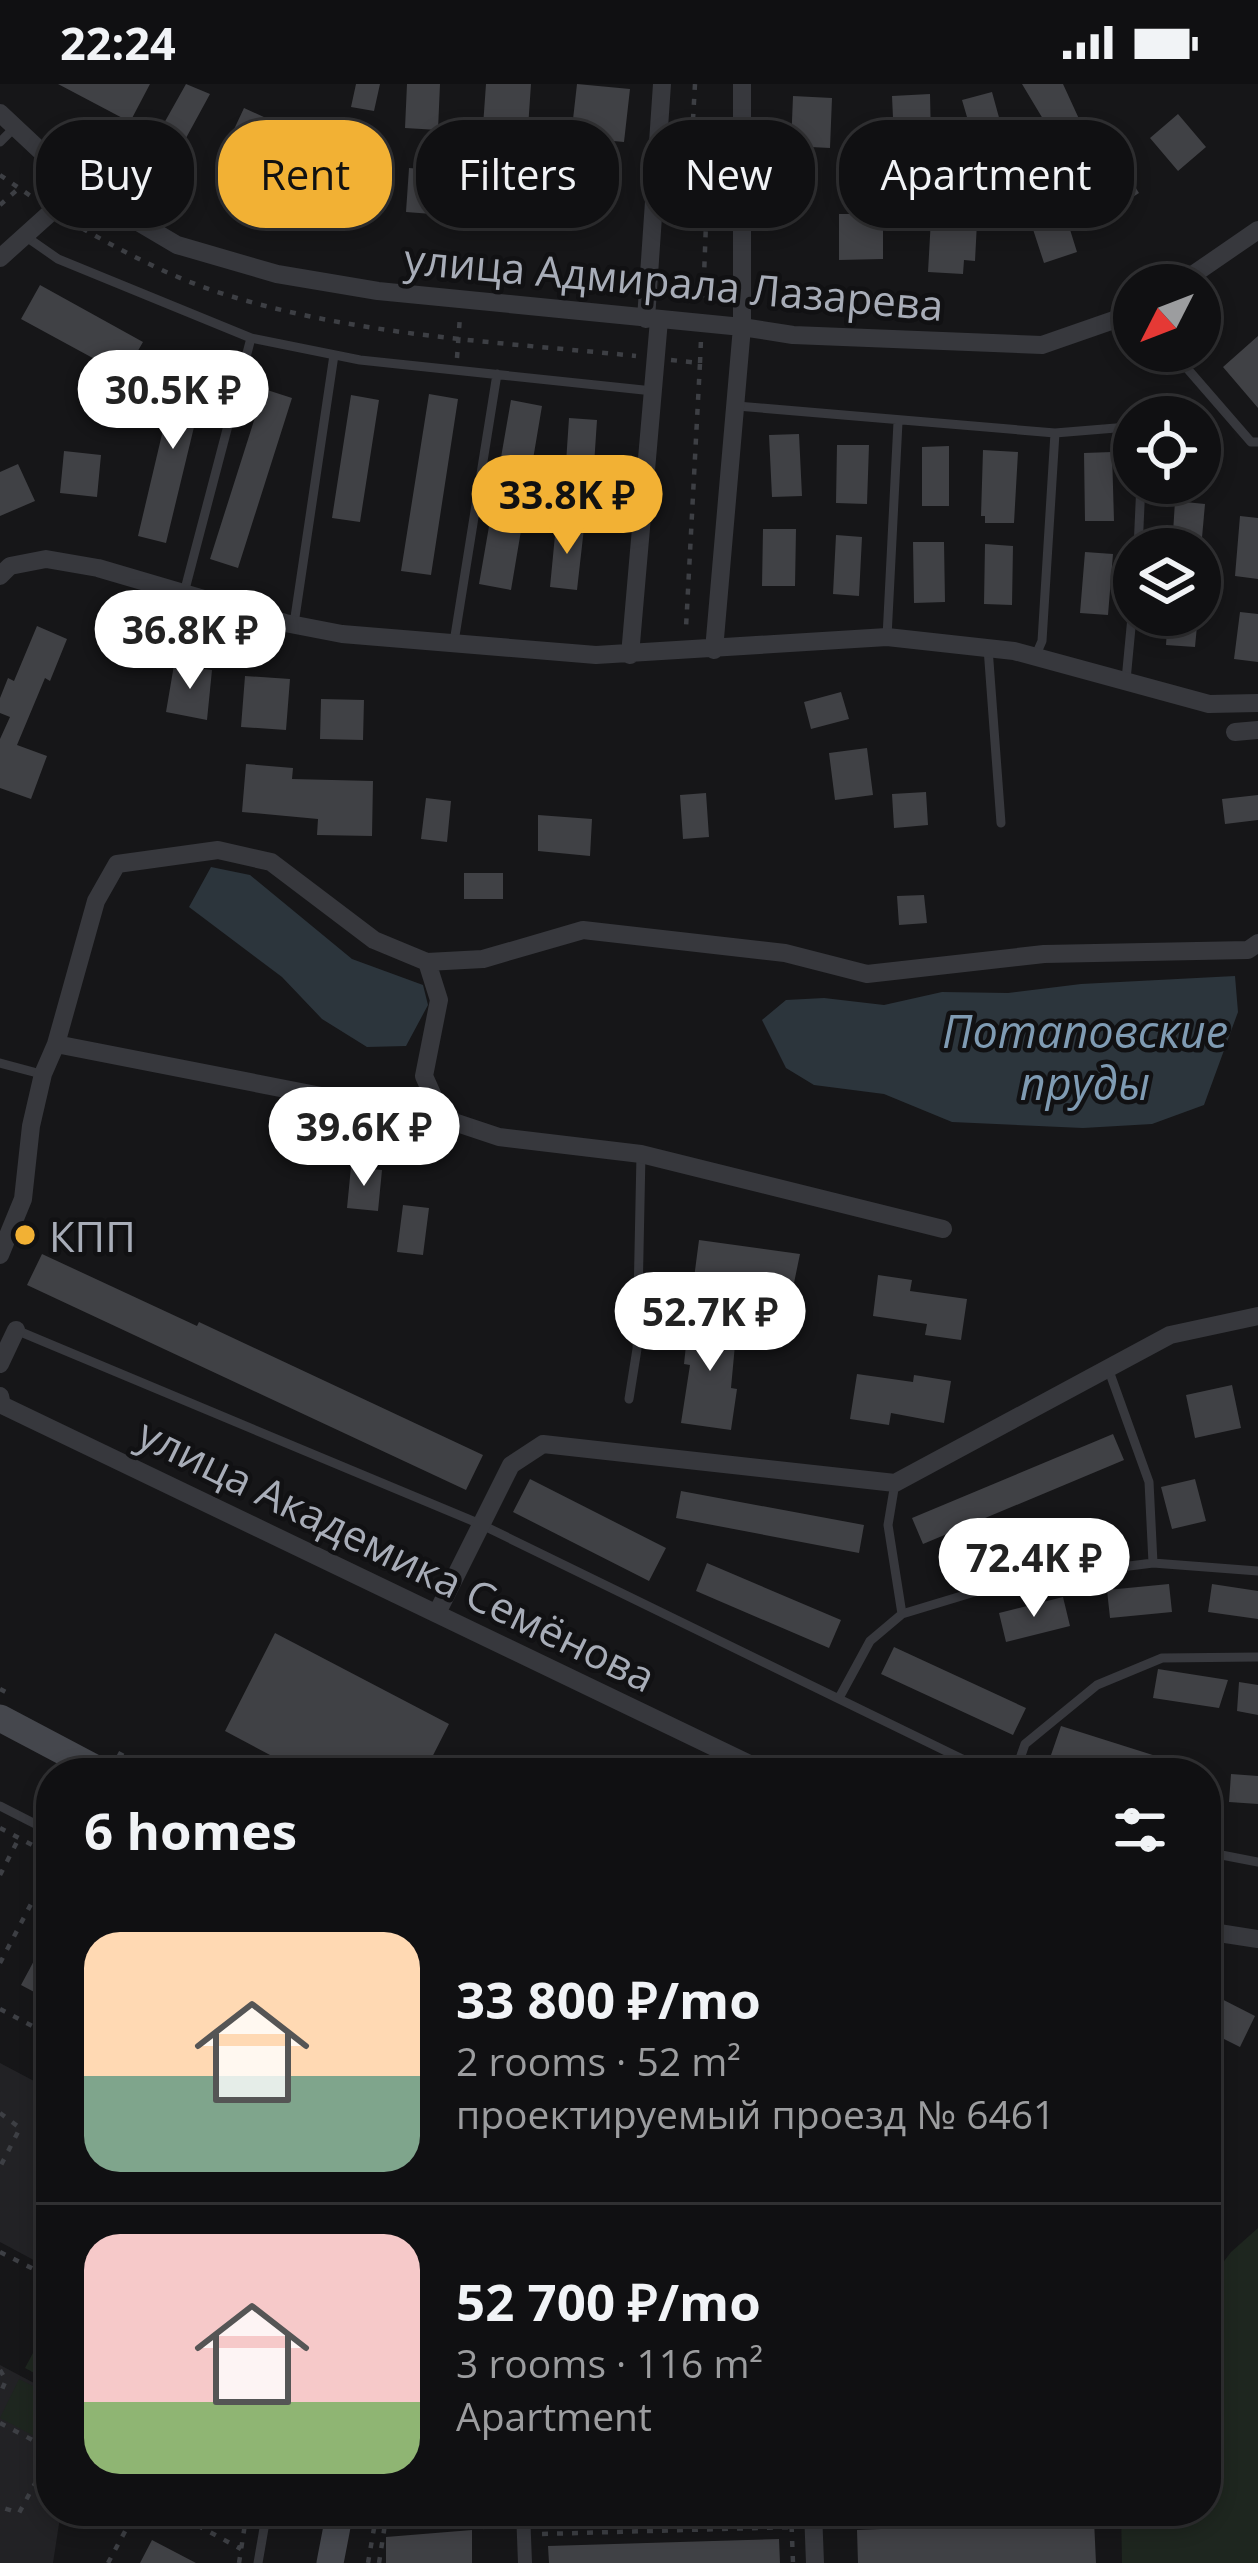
<!DOCTYPE html>
<meta charset="utf-8">
<style>
body{margin:0;font-family:"Open Sans",sans-serif;background:#1e1e20;color:#f1f3f6;height:100vh;display:flex;flex-direction:column;font-size:45px;white-space:nowrap}
*{box-sizing:border-box;margin:0}
p{font-size:39px;color:#9c9d9f}
.icon{flex:none;width:66px;height:66px;fill:none;stroke:currentColor;stroke-width:2;stroke-linecap:round;stroke-linejoin:round}
.map{position:relative;flex:1;overflow:hidden}
.details{position:absolute;left:36px;top:1674px;width:1185px;height:768px;display:flex;flex-direction:column;background:#101012;border-radius:48px;box-shadow:0 6px 18px #0003,0 0 0 3px #303032}
.details>*{flex:none}
.banner{position:absolute;left:36px;top:36px;width:1188px;height:108px;display:flex;gap:24px}
.needle{width:78px;rotate:228deg}
.buttons{position:absolute;left:1113px;top:180px;display:grid;gap:24px}
.buttons a{display:grid;place-items:center;width:108px;height:108px;border-radius:50%;background:#101012;box-shadow:0 6px 18px #0003,0 0 0 3px #303032;font-size:60px}
.price{position:absolute;translate:-50% -102px;padding:0 27px;border-radius:42px;background:#fff;color:#222;font-size:39px;line-height:78px;filter:drop-shadow(0 3px 6px #0008)}
.price::after{content:'';position:absolute;left:50%;top:72px;width:36px;height:27px;margin-left:-18px;background:inherit;clip-path:polygon(0 0,100% 0,50% 100%)}
.price.selected{background:#f2b134;color:#111}
ul{padding:0;list-style:none}
li{display:flex;align-items:center;gap:36px;height:300px;padding:0 48px}
li+li{border-top:3px solid #303032}
li span{display:grid;place-items:center;flex:none;width:336px;height:240px;border-radius:36px;color:#555}
li>.icon{margin-inline-start:auto}
span .icon{width:144px;height:144px;fill:#fffc;stroke-width:1}
li b{font-size:51px}
h2{display:flex;justify-content:space-between;align-items:center;height:144px;padding:0 48px;font-size:51px}
.pill{padding:0 42px;border-radius:48px;background:#101012;box-shadow:0 6px 18px #0003,0 0 0 3px #303032;font-size:42px;line-height:108px}
.pill.selected{background:#f2b134;color:#111}
.status{display:flex;justify-content:space-between;align-items:center;height:84px;padding:0 60px;background:#101012;direction:ltr}
.status svg{height:33px;fill:currentColor}
.map>svg:first-child{display:block}
.built{fill:#222225}
.green{fill:#1e261f}
.water{fill:#2c353c}
.building{fill:#404145}
.lines{fill:none;stroke-linecap:round;stroke-linejoin:round}
.path{stroke:#3d3f44;stroke-width:4.5;stroke-dasharray:6 9;stroke-linecap:butt}
.service{stroke:#37383d;stroke-width:9}
.pedestrian{stroke:#37383d;stroke-width:14}
.minor{stroke:#37383d;stroke-width:18}
.secondary{stroke:#45474d;stroke-width:27}
.poi-dot{fill:#f2b134;stroke:#111113;stroke-width:4.5}
.labels{text-anchor:middle;dominant-baseline:central;stroke-width:9;stroke-linejoin:round;paint-order:stroke}
.street-label{font-size:42px;fill:#a8adb8;stroke:#111113}
.poi-label{font-size:42px;fill:#a8adb8;stroke:#111113;text-anchor:start}
.water-label{font-size:45px;font-style:italic;fill:#7f9bb3;stroke:#111113}
</style>
<div class="status"><b>22:24</b><svg viewBox="0 0 49 12"><path d="M0 12V9h3v3zM5 12V6h3v6zM10 12V3h3v9zM15 12V0h3v12zM26 1h20v11H26zM47 4h2v5h-2z"/></svg></div>
<div class="map">
<svg width="1258" height="2479" viewBox="0 0 1258 2479">
<rect width="100%" height="100%" fill="#161618"/>
<path class="built" d="M0,1979L51,2006V2165L43,2181L0,2158Z
M0,2281L51,2308V2427H61L53,2479H0Z"/>
<path class="green" d="M1258,2144V2479H1122L1121,2427H1206V2201L1231,2168Z
M51,2235V2298L25,2284Z
M19,2295L51,2311V2361L0,2334Z"/>
<path class="water" d="M211,783L250,791L352,875L423,901L428,921L406,962L367,963L322,935L282,893L189,823Z
M1235,892L1238,928L1204,1021L1152,1040L1083,1044L952,1038L884,1010L814,1001L786,984L762,936L786,916L824,914L884,921L942,908L1008,909L1081,900Z"/>
<path class="building" d="M58,0H150L130,38Z
M186,0L210,10L186,54L163,41Z
M356,0H380L374,27L351,23Z
M407,0H440L438,46L405,44Z
M486,0H531L527,59L482,56Z
M577,0L630,5L624,58L571,53Z
M1022,0H1063L1080,37L1052,50Z
M992,8L1006,59L977,67L962,16Z
M930,10L931,55L894,56L892,12Z
M793,12L832,14L830,64L791,62Z
M244,24L292,46L271,93L222,71Z
M1178,30L1206,63L1178,87L1150,54Z
M1119,77L1139,109L1105,131L1085,100Z
M409,84L448,87L445,131L406,128Z
M932,117L978,119L975,177L964,176L963,190L928,188Z
M1063,123L1077,168L1044,179L1029,133Z
M839,130H883V175L839,176Z
M40,201L143,258L124,291L21,235Z
M1258,252V324L1223,283Z
M179,278L208,285L166,459L138,452Z
M264,305L292,314L238,484L210,475Z
M429,310L458,315L431,491L401,487Z
M351,311L379,316L360,438L332,434Z
M1180,313L1190,333H1137Z
M511,316L542,322L511,506L479,500Z
M569,334L597,336L593,396L565,394Z
M799,350L802,412L772,413L769,351Z
M837,361H869L867,420L836,419Z
M949,362V422H922V363Z
M983,366L1018,368L1014,439H985V432H981Z
M64,367L101,371L97,413L60,409Z
M1112,368L1114,437H1085L1084,369Z
M18,380L35,417L0,432V388Z
M1175,417L1205,420L1201,465H1172Z
M1240,432L1258,434V495L1235,492Z
M556,441L584,444L577,506L550,503Z
M763,445H796L795,502H762Z
M836,451L862,453L859,512L833,510Z
M913,458H944L945,518L914,519Z
M985,460L1013,462L1012,521L984,520Z
M1085,468L1113,470L1108,531L1080,529Z
M1240,528L1258,530V578L1234,575Z
M1168,531H1198L1195,563L1166,561Z
M37,542L67,555L50,597L45,594L17,661L47,672L31,715L0,704V655L10,633L0,629V614L8,594L14,597Z
M174,581L212,586L207,636L166,628Z
M245,592L290,595L286,646L241,643Z
M841,608L849,635L811,645L804,618Z
M321,615L364,616L363,656L320,655Z
M867,664L873,711L835,716L829,669Z
M246,680L293,684L292,695L373,697L372,752L317,751L318,735L242,728Z
M926,708L928,741L894,744L892,710Z
M706,709L709,753L683,755L680,711Z
M1258,711V736L1225,740L1222,715Z
M426,714L451,717L447,758L421,755Z
M538,731L592,735L590,772L538,767Z
M464,789H503V815H464Z
M924,811L927,839L899,841L897,812Z
M351,1083L382,1086L378,1127L347,1124Z
M403,1121L429,1124L423,1171L397,1168Z
M699,1156L800,1170L794,1199L744,1188L742,1209L693,1202Z
M42,1170L197,1242L199,1238L483,1371L466,1406L27,1201Z
M878,1191L912,1196L910,1207L967,1215L961,1256L925,1251L927,1240L873,1232Z
M689,1233L737,1239L731,1304L737,1305L731,1346L681,1339L690,1281L684,1280Z
M857,1290L913,1298L914,1291L951,1297L944,1339L891,1329L889,1341L850,1335Z
M1232,1301L1241,1344L1195,1354L1186,1311Z
M1113,1350L1124,1376L923,1460L912,1434Z
M530,1395L666,1464L649,1497L513,1428Z
M1195,1395L1206,1437L1172,1445L1161,1403Z
M681,1407L864,1441L859,1469L676,1434Z
M707,1479L841,1536L829,1564L696,1507Z
M1169,1500L1172,1528L1110,1534L1107,1506Z
M1212,1500L1258,1507V1535L1208,1528Z
M1063,1513L1070,1542L1006,1558L999,1529Z
M275,1549L449,1640L424,1689H304L225,1647Z
M894,1563L1026,1624L1013,1651L881,1590Z
M1158,1585L1228,1596L1219,1624L1153,1614Z
M1239,1598L1258,1601V1631L1237,1627Z
M1061,1642L1197,1685L1196,1689H1108L1051,1671Z
M1231,1690L1258,1692V1720L1229,1718Z
M51,1845V1917L21,1901Z
M1206,1907L1255,1932L1240,1963L1206,1946Z
M1094,2436L1096,2479H858L857,2446Z
M472,2446V2479H386V2453Z
M779,2455L780,2479H549L548,2462Z
M152,2456L196,2479H140Z"/>
<g class="lines">
<path class="path" d="M695,0L690,88L706,139L703,219
M0,91L35,115
M0,121L18,105
M69,137C120,166 171,194 227,211C359,252 499,258 636,272
M457,274L460,232
M671,276L700,279L686,544
M700,279L701,255
M0,1605L13,1612
M118,1669L155,1689
M0,1744L51,1771
M0,1791L19,1754
M0,1879L51,1782
M0,1925L51,1952
M0,2029L20,2044L0,2083
M0,2168L51,2194
M0,2286L6,2296L0,2310
M0,2339L46,2363L50,2372L19,2429L0,2423
M171,2427L241,2465
M791,2427L793,2479
M829,2441L1093,2429
M374,2443L471,2440L489,2444
M542,2450L794,2443
M108,2479L136,2427
M239,2479L247,2427
M368,2479L377,2427
M379,2479L387,2427"/>
<path class="service" d="M0,58L14,44
M25,152L58,175L251,254L360,276L653,307
M1172,267L1251,358H1258
M737,322L1055,349L1128,343L1134,367
M1138,465L1141,399
M184,509L251,254
M294,540L334,271
M887,553L898,338
M454,558L497,290
M988,564L1001,739
M1035,573L1042,557L1055,349
M1126,596L1134,512
M0,979L41,990
M16,1246L480,1440L991,1689
M1108,1284L1149,1398L1153,1479
M629,1315L637,1265L641,1070
M895,1399L888,1441L902,1530
M839,1614L870,1557L902,1530L1011,1497L1153,1479L1258,1487
M1015,1689L1025,1660L1097,1601L1162,1574L1258,1573
M0,1722L51,1748
M1206,1768L1258,1778
M491,2427L523,2433L727,2427
M258,2479L267,2427"/>
<path class="pedestrian" d="M523,2427L525,2479"/>
<path class="minor" d="M0,29L79,103L0,174
M79,103L177,161L277,190L378,207L742,243L793,251L1042,261L1134,229
M1178,201L1258,146
M646,235L662,0
M0,492L10,482L46,475L98,484L285,539L342,550L596,571L887,553L1014,567L1209,620L1258,619
M714,566L742,243V0
M630,571L659,236
M1235,648L1258,646
M427,878L483,875L583,846L785,869L867,890L1044,870L1248,866L1258,859
M56,960L454,1038
M0,1171L23,1115L31,1042L43,990L56,960L96,817L117,780L218,766L271,778L374,856L427,878L439,916L424,992L436,1019L454,1038L499,1053L641,1070L943,1145
M0,1280L16,1246
M0,1312L2,1321L768,1689
M437,1529L511,1381L543,1360L895,1399L1170,1251L1258,1232
M1206,1847L1258,1855
M813,2427L815,2479"/>
<path class="secondary" d="M0,1634L104,1689
M330,2479L340,2427"/>
</g>
<circle class="poi-dot" cx="25" cy="1151" r="12"/>
<g class="labels">
<g class="street-label">
<text transform="translate(674 197) rotate(5)">улица Адмирала Лазарева</text>
<text transform="translate(397 1470) rotate(26)">улица Академика Семёнова</text>
</g>
<g class="poi-label">
<text x="49" y="1151">КПП</text>
</g>
<g class="water-label">
<text x="1085" y="946">Потаповские<tspan x="1085" dy="52">пруды</tspan></text>
</g>
</g>
</svg>
<div class="buttons">
<a><svg class="needle" viewBox="-14 -14 28 28"><path d="M0-13l5 13h-10z" fill="#e53935"/><path d="M0 13l5-13h-10z" fill="#9c9d9f"/></svg></a>
<a><svg class="icon" aria-label="locate" viewBox="0 0 24 24"><circle cx="12" cy="12" r="6"/><path d="M12 2v4M12 18v4M2 12h4M18 12h4"/></svg></a>
<a><svg class="icon" aria-label="layers" viewBox="0 0 24 24"><path d="M12 4l9 5-9 5-9-5zM3 14l9 5 9-5"/></svg></a>
</div>
<b class="price" style="left:173px;top:368px">30.5K ₽</b>
<b class="price selected" style="left:567px;top:473px">33.8K ₽</b>
<b class="price" style="left:190px;top:608px">36.8K ₽</b>
<b class="price" style="left:364px;top:1105px">39.6K ₽</b>
<b class="price" style="left:710px;top:1290px">52.7K ₽</b>
<b class="price" style="left:1034px;top:1536px">72.4K ₽</b>
<div class="banner">
<a class="pill">Buy</a>
<a class="pill selected">Rent</a>
<a class="pill">Filters</a>
<a class="pill">New</a>
<a class="pill">Apartment</a>
</div>
<section class="details">
<h2>6 homes<svg class="icon" aria-label="filters" viewBox="0 0 24 24"><path d="M4 7h16M4 17h16"/><circle cx="9" cy="7" r="2"/><circle cx="15" cy="17" r="2"/></svg></h2>
<ul>
<li><span style="background:linear-gradient(#ffd9b3 60%,#7fa58c 0)"><svg class="icon" aria-label="home" viewBox="0 0 24 24"><path d="M3 11l9-7 9 7M6 9v11h12V9"/></svg></span><div><b>33 800 ₽/mo</b><p>2 rooms · 52 m²</p><p>проектируемый проезд № 6461</p></div></li>
<li><span style="background:linear-gradient(#f6c9c9 70%,#8fb573 0)"><svg class="icon" aria-label="home" viewBox="0 0 24 24"><path d="M3 11l9-7 9 7M6 9v11h12V9"/></svg></span><div><b>52 700 ₽/mo</b><p>3 rooms · 116 m²</p><p>Apartment</p></div></li>
</ul>
</section>
</div>
